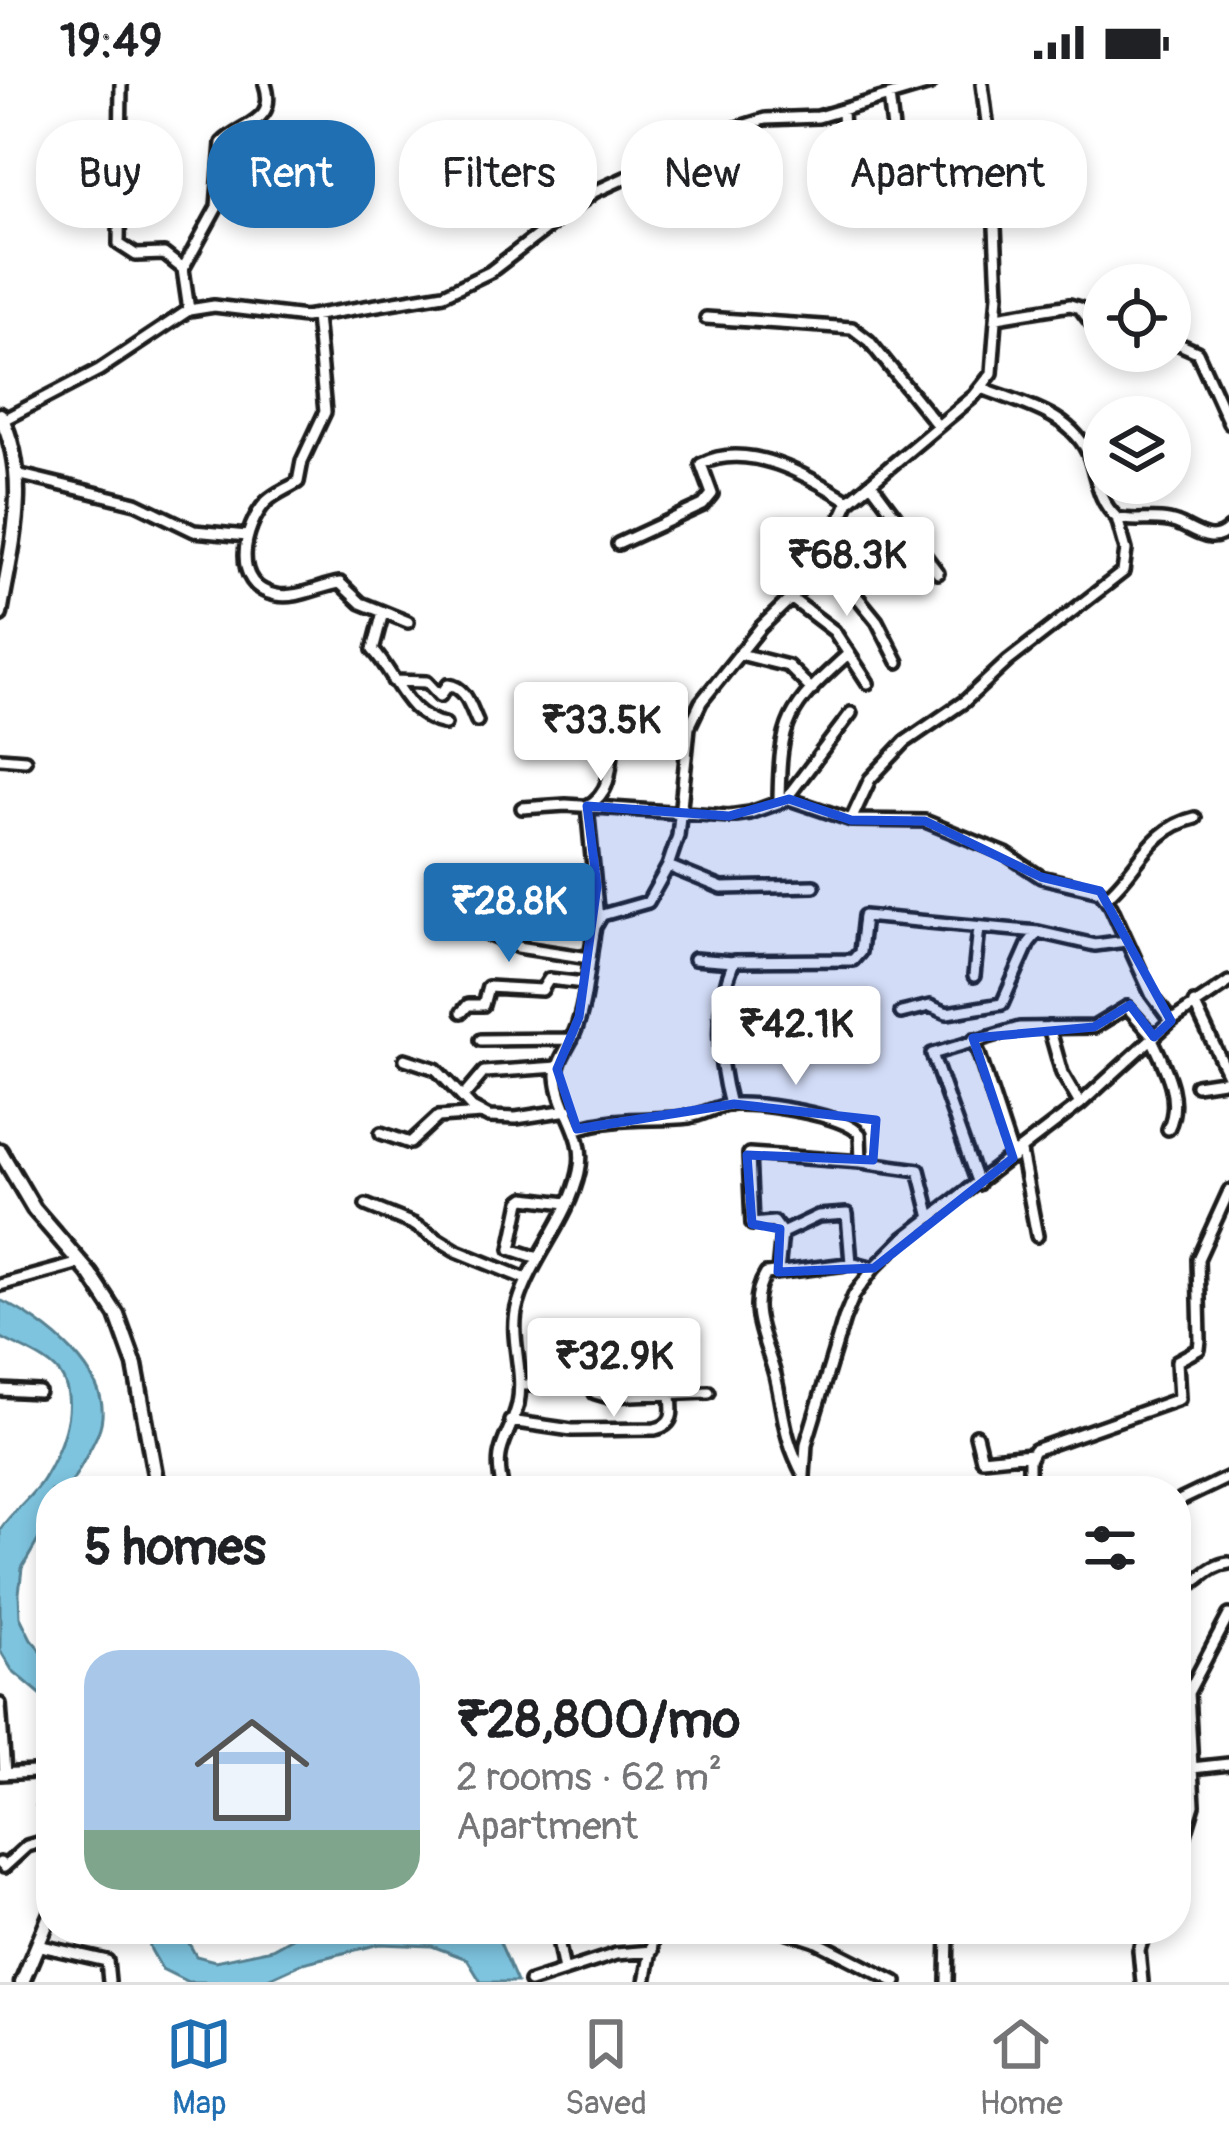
<!DOCTYPE html>
<meta charset="utf-8">
<style>
body{margin:0;font-family:Pangolin,sans-serif;background:#f6f6f6;color:#202124;height:100vh;display:flex;flex-direction:column;font-size:45px;white-space:nowrap}
*{box-sizing:border-box;margin:0}
p{font-size:39px;color:#757577}
.icon{flex:none;width:66px;height:66px;fill:none;stroke:currentColor;stroke-width:2;stroke-linecap:round;stroke-linejoin:round}
.map{position:relative;flex:1;overflow:hidden}
.details{position:absolute;left:36px;top:1392px;width:1155px;height:468px;display:flex;flex-direction:column;background:#fff;border-radius:48px;box-shadow:0 6px 18px #0003}
.details>*{flex:none}
.banner{position:absolute;left:36px;top:36px;width:1158px;height:108px;display:flex;gap:24px}
.tools{position:absolute;left:1083px;top:180px;display:grid;gap:24px}
.tools a{display:grid;place-items:center;width:108px;height:108px;border-radius:50%;background:#fff;box-shadow:0 6px 18px #0003;font-size:60px}
.price{position:absolute;translate:-50% -102px;padding:0 27px;border-radius:12px;background:#fff;color:#222;font-size:39px;line-height:78px;filter:drop-shadow(0 3px 6px #0008)}
.price::after{content:'';position:absolute;left:50%;top:72px;width:36px;height:27px;margin-left:-18px;background:inherit;clip-path:polygon(0 0,100% 0,50% 100%)}
.price.current{background:#1f6fb2;color:#fff}
ul{padding:0;list-style:none}
li{display:flex;align-items:center;gap:36px;height:300px;padding:0 48px}
li span{display:grid;place-items:center;flex:none;width:336px;height:240px;border-radius:36px;color:#555}
li>.icon{margin-inline-start:auto}
span .icon{width:144px;height:144px;fill:#fffc;stroke-width:1}
li b{font-size:51px}
h2{display:flex;justify-content:space-between;align-items:center;height:144px;padding:0 48px;font-size:51px}
.tag{padding:0 42px;border-radius:48px;background:#fff;box-shadow:0 6px 18px #0003;font-size:42px;line-height:108px}
.tag.current{background:#1f6fb2;color:#fff}
.status{display:flex;justify-content:space-between;align-items:center;height:84px;padding:0 60px;background:#fff;direction:ltr}
.status svg{height:33px;fill:currentColor}
.tab-bar{display:flex;justify-content:space-around;align-items:center;height:168px;border-top:3px solid #e0e0e0;background:#fff;font-size:33px;color:#757577}
.tab-bar a{display:grid;justify-items:center;gap:6px}
.tab-bar .current{color:#1f6fb2}
.map>svg:first-child{display:block}
.water{fill:#7ec4df;stroke:#578191;stroke-width:3}
.lines{fill:none;stroke-linecap:round;stroke-linejoin:round}
.minor-casing{stroke:#1c1c1c;stroke-width:18}
.tertiary-casing{stroke:#1c1c1c;stroke-width:21}
.minor{stroke:#fff;stroke-width:9}
.tertiary{stroke:#fff;stroke-width:12}
.marked{fill:#1d4ed8;fill-opacity:0.2;stroke:#1d4ed8;stroke-width:9;stroke-linejoin:round}
</style>
<div class="status"><b>19:49</b><svg viewBox="0 0 49 12"><path d="M0 12V9h3v3zM5 12V6h3v6zM10 12V3h3v9zM15 12V0h3v12zM26 1h20v11H26zM47 4h2v5h-2z"/></svg></div>
<div class="map">
<svg width="1229" height="1898" viewBox="0 0 1229 1898">
<rect width="100%" height="100%" fill="#fff"/>
<filter id="ink" filterUnits="userSpaceOnUse"><feTurbulence type="fractalNoise" baseFrequency=".00833" numOctaves="2"/><feDisplacementMap in="SourceGraphic" scale="24" xChannelSelector="R" yChannelSelector="G"/><feConvolveMatrix kernelMatrix="1 2 1 2 8 2 1 2 1" color-interpolation-filters="sRGB"/></filter>
<g filter="url(#ink)">
<path class="water" d="M0,1216C42,1235 121,1293 98,1349C90,1368 77,1388 67,1407H51V1434L22,1484L19,1509L20,1533L31,1555L51,1578V1619L12,1586L0,1566V1446C11,1427 32,1414 43,1395C59,1369 78,1325 63,1295C53,1275 19,1264 0,1253Z
M145,1845H181L196,1872L215,1877L272,1865L308,1845H487L498,1854L517,1898H481L467,1875L432,1862L380,1860L303,1879L261,1898H188L162,1885L151,1866Z"/>
<g class="lines">
<defs>
<path id="minor" d="M121,0L119,160L136,171L164,170L183,185
M889,12L895,62V98
M837,95L843,51L842,26
M189,226L183,185L217,123L222,59C241,39 278,39 265,0
M316,232L325,328L302,377L298,398C287,405 275,409 266,418C243,443 230,502 276,511C298,515 319,502 340,499L361,519L408,538
M997,233L1070,221L1080,224L1104,256
M706,234L852,244L869,257L938,342
M1170,256L1197,268L1229,339
M982,304C1022,320 1074,330 1090,374C1097,396 1099,418 1117,434C1135,439 1159,432 1176,439C1195,446 1211,463 1229,445
M3,336L99,286L189,226L214,222L305,233L444,210L490,188L594,108L736,44L765,35L818,33L930,0
M17,390L136,419L194,447L247,452
M871,399L938,489
M618,460L703,421L712,410L701,380C748,356 809,392 849,417
M824,472L877,537L898,578
M792,515L834,547L868,599
M383,528L373,566C397,592 406,633 445,640
M740,570L788,582L812,606
M393,597L427,598L440,612L448,601C466,603 470,622 477,637
M0,674L25,676
M785,716L851,629
M779,718C780,636 787,625 847,571
M522,724L566,721L729,732L750,729L789,715L851,736L925,737L1006,770L1041,793L1100,807L1111,822L1151,910L1171,937
M851,736L870,695L905,658L965,617L1008,577L1123,488L1126,466L1117,434
M668,782L722,804L814,802
M1106,813C1139,786 1148,745 1195,734
M598,835L587,722C615,708 610,674 614,646
M478,846L518,863L589,874
M694,875L733,878
M974,892L979,843
M1194,919L1229,993
M462,928L468,921H483L488,903L542,906L549,895L584,899
M901,929L930,922L947,929L1002,920L1029,859L1038,848
M1049,943L1062,989L1080,1020
M974,955L1013,1074
M1152,955C1165,983 1183,1015 1168,1045
M481,956L572,955
M405,975L436,985L472,1024L489,1033L516,1034L568,1026
M1196,1001L1229,996
M463,1013L484,988L558,983
M730,1021C717,971 714,926 734,877L853,876L860,868L864,832L1038,848L1095,861L1126,857
M577,1045C614,1032 651,1037 689,1033C704,1031 717,1021 734,1020C761,1019 842,1030 860,1050L861,1078L919,1086L931,1134
M381,1049L410,1059L438,1033L482,1030
M1021,1068L1037,1152
M978,1100L932,970L1019,944L1094,943L1127,923L1154,953
M366,1121L413,1140L457,1167L526,1195
M782,1149L774,1138L752,1140L749,1070L861,1078
M538,1174L511,1165L521,1117L525,1114L567,1119
M778,1188L782,1149L818,1132L847,1130L851,1179
M0,1201L80,1179
M520,1301H552L579,1292L590,1296L595,1309L605,1312L709,1308
M0,1306L39,1308
M510,1337L572,1346L655,1345C674,1341 673,1329 671,1312
M976,1351L982,1375L1031,1370
M804,1392C782,1350 785,1333 775,1291C766,1257 745,1223 766,1190L855,1179L874,1184
M503,1407C492,1361 508,1359 518,1320C525,1286 508,1252 518,1220C532,1173 569,1135 579,1088C588,1050 559,1028 557,992C557,976 568,964 574,950C588,918 588,877 595,843L602,831L648,818L668,782L678,752L689,643L701,618L761,543L814,492L849,417L974,312L992,289L998,210L992,76L982,0
M803,1407L806,1360L844,1235L854,1211L874,1184L903,1155L1080,1020L1171,937L1229,898
M1024,1407L1029,1402V1376L1034,1366L1179,1315L1177,1277L1199,1265L1200,1256L1198,1175L1229,1107
M1181,1416L1229,1393
M1176,1504C1200,1502 1204,1482 1229,1479
M0,1620L5,1690
M1192,1684L1229,1680
M0,1690L51,1687
M0,1779L4,1783L27,1762L51,1755
M1176,1781L1194,1721L1188,1609L1229,1531
M556,1845L564,1887L616,1870L652,1867
M779,1845L815,1857L896,1898
M37,1861L107,1877L109,1898
M530,1898L564,1887
M645,1898L655,1845
M947,1898L948,1845
M1142,1898L1139,1866L1146,1845"/>
<path id="tertiary" d="M0,331C32,394 11,464 0,530
M0,1067L34,1125L90,1190L117,1231L135,1281L158,1407
M51,1687L45,1720L51,1753
M22,1898L51,1829"/>
</defs>
<use href="#minor" class="minor-casing"/>
<use href="#tertiary" class="tertiary-casing"/>
<use href="#minor" class="minor"/>
<use href="#tertiary" class="tertiary"/>
</g>
</g>
<path class="marked" d="M789,715L851,736L925,737L1041,793L1100,807L1171,937L1154,953L1130,921L1094,943L973,954L1013,1074L874,1184L778,1188L780,1145L752,1140L747,1071L873,1076L876,1036L734,1020L577,1045L557,985L579,933L597,802L587,722L729,732Z"/>
</svg>
<div class="tools">
<a><svg class="icon" aria-label="locate" viewBox="0 0 24 24"><circle cx="12" cy="12" r="6"/><path d="M12 2v4M12 18v4M2 12h4M18 12h4"/></svg></a>
<a><svg class="icon" aria-label="layers" viewBox="0 0 24 24"><path d="M12 4l9 5-9 5-9-5zM3 14l9 5 9-5"/></svg></a>
</div>
<b class="price" style="left:847px;top:535px">₹68.3K</b>
<b class="price" style="left:601px;top:700px">₹33.5K</b>
<b class="price current" style="left:509px;top:881px">₹28.8K</b>
<b class="price" style="left:796px;top:1004px">₹42.1K</b>
<b class="price" style="left:614px;top:1336px">₹32.9K</b>
<div class="banner">
<a class="tag">Buy</a>
<a class="tag current">Rent</a>
<a class="tag">Filters</a>
<a class="tag">New</a>
<a class="tag">Apartment</a>
</div>
<section class="details">
<h2>5 homes<svg class="icon" aria-label="filters" viewBox="0 0 24 24"><path d="M4 7h16M4 17h16"/><circle cx="9" cy="7" r="2"/><circle cx="15" cy="17" r="2"/></svg></h2>
<ul>
<li><span style="background:linear-gradient(#a9c7e8 75%,#7fa58c 0)"><svg class="icon" aria-label="home" viewBox="0 0 24 24"><path d="M3 11l9-7 9 7M6 9v11h12V9"/></svg></span><div><b>₹28,800/mo</b><p>2 rooms · 62 m²</p><p>Apartment</p></div></li>
</ul>
</section>
</div>
<nav class="tab-bar">
<a class="current"><svg class="icon" aria-label="map" viewBox="0 0 24 24"><path d="M3 6l6-2 6 2 6-2v14l-6 2-6-2-6 2zM9 4v14M15 6v14"/></svg>Map</a>
<a><svg class="icon" aria-label="saved" viewBox="0 0 24 24"><path d="M7 4h10v16l-5-4-5 4z"/></svg>Saved</a>
<a><svg class="icon" aria-label="home" viewBox="0 0 24 24"><path d="M3 11l9-7 9 7M6 9v11h12V9"/></svg>Home</a>
</nav>
